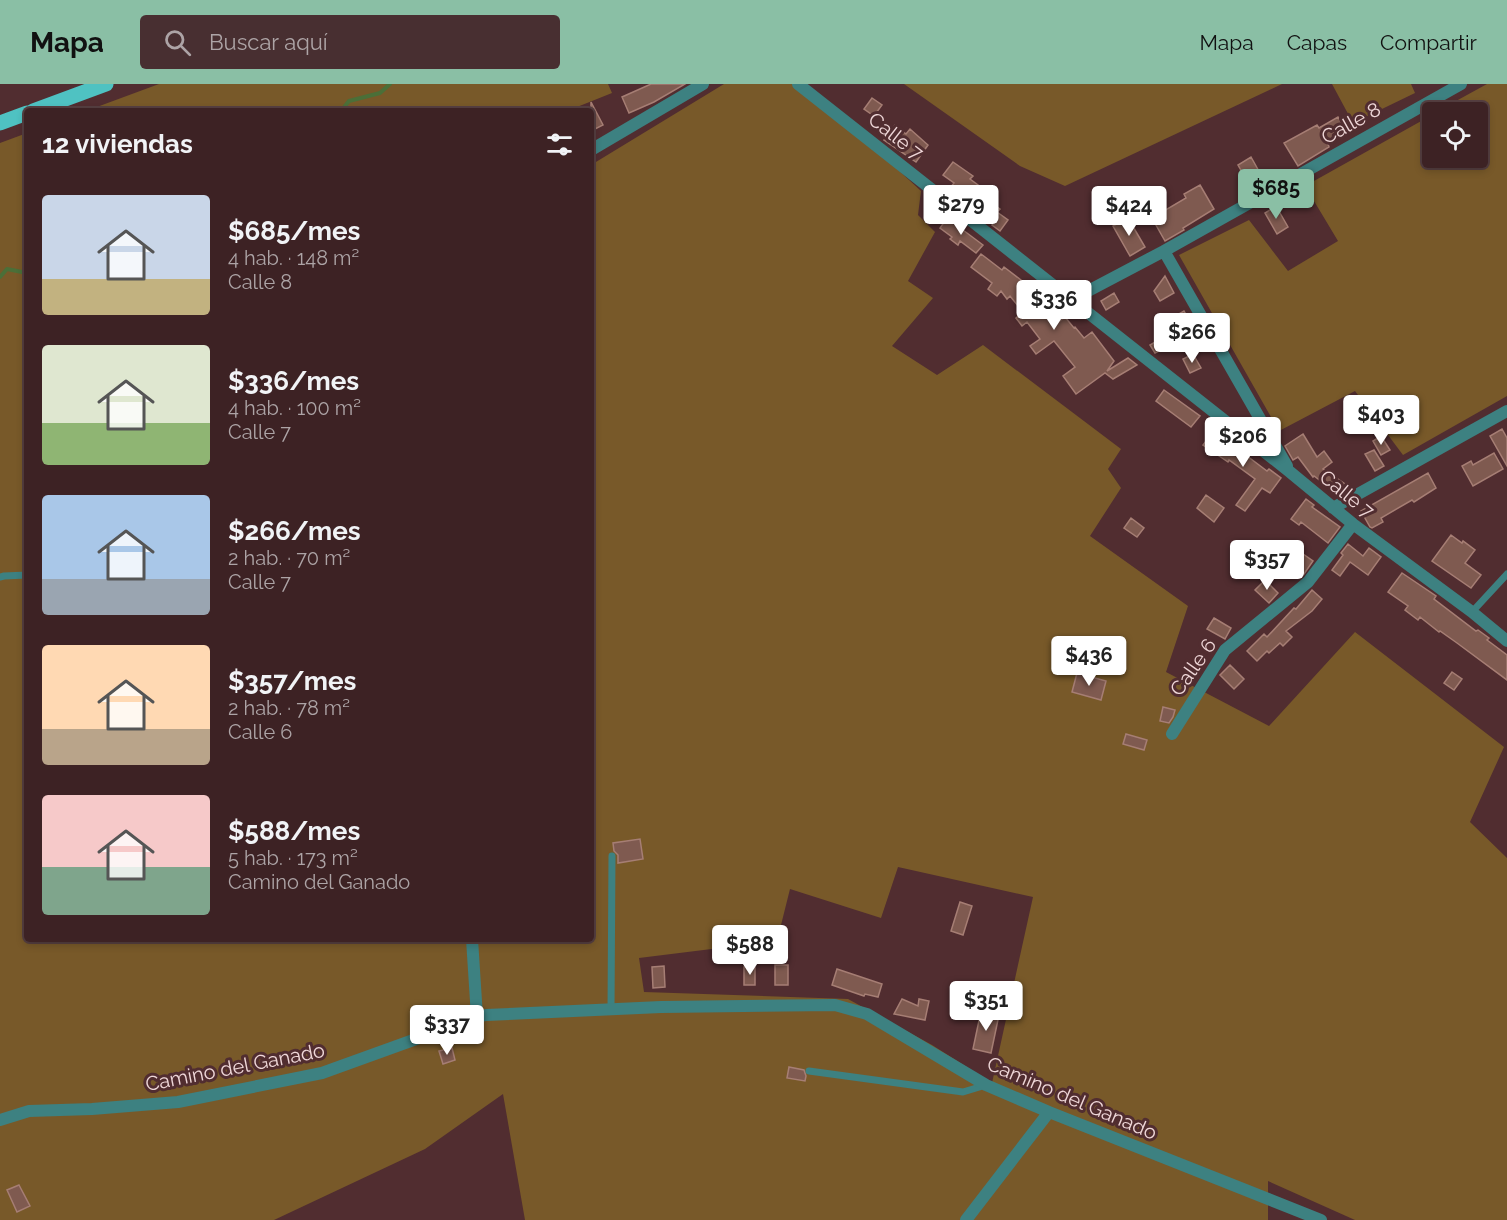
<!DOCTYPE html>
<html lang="es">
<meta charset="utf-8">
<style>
body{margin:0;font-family:Raleway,sans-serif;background:#482f31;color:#f1f3f6;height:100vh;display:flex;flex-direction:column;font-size:22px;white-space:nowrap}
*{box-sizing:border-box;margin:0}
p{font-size:20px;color:#ada4a6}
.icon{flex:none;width:33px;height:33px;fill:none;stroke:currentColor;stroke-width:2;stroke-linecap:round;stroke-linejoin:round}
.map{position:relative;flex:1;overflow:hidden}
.sheet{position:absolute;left:24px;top:24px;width:570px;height:834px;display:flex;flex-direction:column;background:#3d2224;border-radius:6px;box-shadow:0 3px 9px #0003,0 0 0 2px #563f41}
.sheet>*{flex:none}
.controls{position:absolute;left:1422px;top:18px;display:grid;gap:12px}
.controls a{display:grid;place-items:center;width:66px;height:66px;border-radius:6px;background:#3d2224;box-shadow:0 3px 9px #0003,0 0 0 2px #563f41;font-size:30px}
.price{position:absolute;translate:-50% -51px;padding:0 14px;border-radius:6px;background:#fff;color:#222;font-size:20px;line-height:39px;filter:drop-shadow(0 2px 3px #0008)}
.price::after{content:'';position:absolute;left:50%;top:36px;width:18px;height:14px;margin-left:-9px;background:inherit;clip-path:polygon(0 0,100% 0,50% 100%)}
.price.active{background:#8abfa5;color:#111}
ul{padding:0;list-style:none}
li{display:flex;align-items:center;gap:18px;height:150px;padding:0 18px}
li span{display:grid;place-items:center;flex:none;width:168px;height:120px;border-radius:6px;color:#555}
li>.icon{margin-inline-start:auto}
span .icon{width:72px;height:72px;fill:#fffc;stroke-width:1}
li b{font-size:26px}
h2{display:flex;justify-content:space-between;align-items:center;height:72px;padding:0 18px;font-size:26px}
header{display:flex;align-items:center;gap:36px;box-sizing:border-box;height:84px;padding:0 30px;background:#8abfa5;color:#111}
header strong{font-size:28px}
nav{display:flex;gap:33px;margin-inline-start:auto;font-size:21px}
.search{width:420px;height:54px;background:#482f31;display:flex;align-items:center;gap:15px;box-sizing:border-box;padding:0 21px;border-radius:6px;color:#ada4a6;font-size:22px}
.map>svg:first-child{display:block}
.green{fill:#785929;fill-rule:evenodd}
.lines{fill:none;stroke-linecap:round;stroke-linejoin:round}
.stream{stroke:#4b6f38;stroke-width:4}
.building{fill:#7f5a50;stroke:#a67e74;stroke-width:1.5}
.lane{stroke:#3d8181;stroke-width:7}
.street{stroke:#3d8181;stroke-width:12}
.primary{stroke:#4fc2c2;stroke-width:15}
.labels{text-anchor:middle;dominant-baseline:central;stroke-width:6;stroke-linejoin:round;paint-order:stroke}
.street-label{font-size:20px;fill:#efd7d8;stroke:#512d30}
</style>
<header>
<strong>Mapa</strong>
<div class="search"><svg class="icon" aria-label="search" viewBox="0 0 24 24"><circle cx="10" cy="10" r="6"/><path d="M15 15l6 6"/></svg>Buscar aquí</div>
<nav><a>Mapa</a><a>Capas</a><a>Compartir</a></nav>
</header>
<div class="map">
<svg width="1507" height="1136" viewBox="0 0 1507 1136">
<rect width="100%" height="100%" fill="#512d30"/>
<path class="green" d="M159,0H608L612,9L567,27H86Z
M724,0H805L921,107L918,131L935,148L908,197L933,214L892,262L937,291L983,261L1121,365L1108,385L1121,404L1090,452L1188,522L1166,588L1269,642L1355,548L1504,663L1470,738L1507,774V1136H1355L1268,1097V1136H525L503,1010L425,1065L274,1136H0V59L27,49V855H591V81ZM898,783L1033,813L992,999L932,961L848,915L644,908L639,874L777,857L790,805L881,834Z
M904,0H1282L1065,102L1020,82Z
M1332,0H1411L1415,9L1353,39Z
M1487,0H1507V312L1403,371L1355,307L1279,347L1179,171L1249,136L1288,187L1338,157L1305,102L1432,31V74H1478V28H1436Z"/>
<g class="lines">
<path class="stream" d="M341,27L349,17L380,9L390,0
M0,193L7,185L27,189"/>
</g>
<path class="building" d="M651,0H685L654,18L629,29L622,13Z
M872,14L882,21L874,32L864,25Z
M591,18L603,41L591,47Z
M1338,33L1347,49L1328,60L1329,63L1298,82L1284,59L1317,41L1319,44Z
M895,41L906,50L910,45L928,61L916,78L884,56Z
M1251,73L1265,98L1252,106L1238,81Z
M953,78L973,92L970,95L982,104L978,109L1000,125L997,128L1008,136L1000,147L992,141L994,138L962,115L963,113L950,104L954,99L943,91Z
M1200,101L1214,125L1183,144L1184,146L1165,157L1152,134L1186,114L1184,110Z
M1276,122L1288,143L1277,150L1265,129Z
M947,134L983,161L976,169L960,157L958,161L950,155L952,153L940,144Z
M1128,134L1145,163L1130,172L1113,142Z
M981,170L1002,186L1004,183L1021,196L1025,201L1023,202L1032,214L1031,215L1053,242L1065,233L1074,244L1075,243L1084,254L1092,248L1114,277L1107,287L1128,274L1137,281L1113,295L1105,289L1076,310L1063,292L1075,283L1054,257L1036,270L1030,262L1040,255L1027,238L1022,242L1016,234L1023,228L1010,212L1007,215L1001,207L997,212L988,205L992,199L971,183Z
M1165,192L1174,209L1160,217L1154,207Z
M1114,209L1119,218L1106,226L1101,217Z
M1184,227L1189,236L1175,244L1170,235Z
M1162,254L1167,263L1155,269L1150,261Z
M1193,270L1201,284L1190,289L1183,275Z
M1164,306L1200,332L1191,343L1156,317Z
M1215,345L1224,351L1222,353L1267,387L1269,385L1281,394L1270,409L1262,404L1245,427L1236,421L1255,395L1229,376L1228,378L1203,361Z
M1502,345L1507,354V382L1490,352Z
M1303,350L1317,373L1324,367L1332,378L1323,385L1345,400L1338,410L1314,392L1313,393L1298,373L1293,376L1285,362Z
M1381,352L1390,366L1381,371L1373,357Z
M1374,366L1384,382L1375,387L1365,370Z
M1494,369L1503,385L1473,402L1462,382L1471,377L1473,381Z
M1428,389L1436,404L1414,418L1412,416L1381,434L1383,438L1372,444L1370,443L1361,427Z
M1206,411L1224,424L1214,438L1197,424Z
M1306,415L1314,421L1312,423L1340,443L1328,459L1301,438L1299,441L1291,435Z
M1131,434L1144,444L1137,453L1124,444Z
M1451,451L1462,459L1463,457L1475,466L1465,479L1481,491L1471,504L1432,477Z
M1348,460L1363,472L1369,464L1381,473L1368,491L1350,478L1340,492L1332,486L1343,471L1341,469Z
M1293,463L1313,477L1304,490L1284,476Z
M1402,489L1436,512L1434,515L1476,547L1478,546L1489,554L1487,556L1507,571V596L1457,559L1440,547L1439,548L1420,533L1418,536L1405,526L1408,522L1388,508Z
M1265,496L1278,509L1269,519L1255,506Z
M1312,506L1322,515L1312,527L1286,547L1292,553L1283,562L1280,559L1269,569L1267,567L1257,577L1247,567L1264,550L1267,553L1294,524L1296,525Z
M1214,534L1231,544L1225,555L1207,545Z
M1230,581L1244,595L1234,605L1220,591Z
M1452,588L1462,595L1454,606L1444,599Z
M1077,589L1106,597L1101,616L1072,608Z
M1163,623L1175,626L1173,633L1169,639L1160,637Z
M1126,650L1147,656L1144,666L1123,660Z
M640,755L643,775L618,779V771L614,767L613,759Z
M960,818L972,822L963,851L951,847Z
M775,881H788V901H775Z
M664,882L665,903L653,904L652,883Z
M744,883H755V901H744Z
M837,885L882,900L878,913L865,910L864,912L832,901Z
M902,915L918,922L919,915L929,917L925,936L894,930Z
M981,927L999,931L991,969L973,965Z
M452,964L455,976L443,980L439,967Z
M789,983L804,986L806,992L805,997L787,994Z
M19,1101L30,1122L17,1128L7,1106Z"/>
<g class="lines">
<path class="lane" d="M0,493L4,492L27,491
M1472,528L1507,490
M611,925L612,772
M809,987L963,1008L986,1001"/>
<path class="street" d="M798,0L1290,388L1353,440L1472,528L1507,557
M591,66L703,0
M1164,167L1287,382
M1071,216L1164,167L1461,0
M1333,424L1507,327
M1172,650L1225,566L1308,498L1353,440
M472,855L477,933
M0,1036L29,1027L92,1025L178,1018L322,989L477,933L486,931L661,923L835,921L867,930L986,1001L1049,1028L1321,1136
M966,1136L1049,1028"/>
<path class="primary" d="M33,27L106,0
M0,39L27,29"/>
</g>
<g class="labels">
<g class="street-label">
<text transform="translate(1351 39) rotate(-29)">Calle 8</text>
<text transform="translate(896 52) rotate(38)">Calle 7</text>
<text transform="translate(1347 410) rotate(39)">Calle 7</text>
<text transform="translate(1193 583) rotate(-55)">Calle 6</text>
<text transform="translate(235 983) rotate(-11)">Camino del Ganado</text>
<text transform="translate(1072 1014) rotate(23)">Camino del Ganado</text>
</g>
</g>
</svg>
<div class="controls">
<a><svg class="icon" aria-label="locate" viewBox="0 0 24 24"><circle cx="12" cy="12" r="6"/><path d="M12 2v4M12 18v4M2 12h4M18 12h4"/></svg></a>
</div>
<b class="price active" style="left:1276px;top:136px">$685</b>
<b class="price" style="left:961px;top:152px">$279</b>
<b class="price" style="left:1129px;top:153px">$424</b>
<b class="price" style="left:1054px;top:247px">$336</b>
<b class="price" style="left:1192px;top:280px">$266</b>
<b class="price" style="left:1381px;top:362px">$403</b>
<b class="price" style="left:1243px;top:384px">$206</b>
<b class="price" style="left:1267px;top:507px">$357</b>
<b class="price" style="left:1089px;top:603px">$436</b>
<b class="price" style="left:750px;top:892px">$588</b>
<b class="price" style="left:986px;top:948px">$351</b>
<b class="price" style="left:447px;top:972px">$337</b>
<section class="sheet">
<h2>12 viviendas<svg class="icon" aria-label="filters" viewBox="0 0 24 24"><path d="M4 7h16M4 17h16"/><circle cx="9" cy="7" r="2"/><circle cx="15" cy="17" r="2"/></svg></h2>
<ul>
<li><span style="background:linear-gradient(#c9d6e8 70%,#c2b280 0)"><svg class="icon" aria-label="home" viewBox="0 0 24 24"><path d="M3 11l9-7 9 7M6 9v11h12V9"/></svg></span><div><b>$685/mes</b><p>4 hab. · 148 m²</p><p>Calle 8</p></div></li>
<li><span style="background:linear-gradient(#dfe7d0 65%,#8fb573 0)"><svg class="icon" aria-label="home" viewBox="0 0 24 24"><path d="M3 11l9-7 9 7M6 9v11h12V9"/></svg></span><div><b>$336/mes</b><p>4 hab. · 100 m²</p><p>Calle 7</p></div></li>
<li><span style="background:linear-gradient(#a9c7e8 70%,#9aa5b1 0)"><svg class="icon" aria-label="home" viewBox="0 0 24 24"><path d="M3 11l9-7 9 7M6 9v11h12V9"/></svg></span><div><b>$266/mes</b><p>2 hab. · 70 m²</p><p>Calle 7</p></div></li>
<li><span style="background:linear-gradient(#ffd9b3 70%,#b9a48a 0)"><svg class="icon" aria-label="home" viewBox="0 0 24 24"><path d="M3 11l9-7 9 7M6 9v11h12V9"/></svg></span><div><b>$357/mes</b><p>2 hab. · 78 m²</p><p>Calle 6</p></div></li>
<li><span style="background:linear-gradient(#f6c9c9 60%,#7fa58c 0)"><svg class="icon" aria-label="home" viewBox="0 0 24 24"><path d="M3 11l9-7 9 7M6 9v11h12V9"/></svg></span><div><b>$588/mes</b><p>5 hab. · 173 m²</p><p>Camino del Ganado</p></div></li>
</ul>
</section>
</div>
